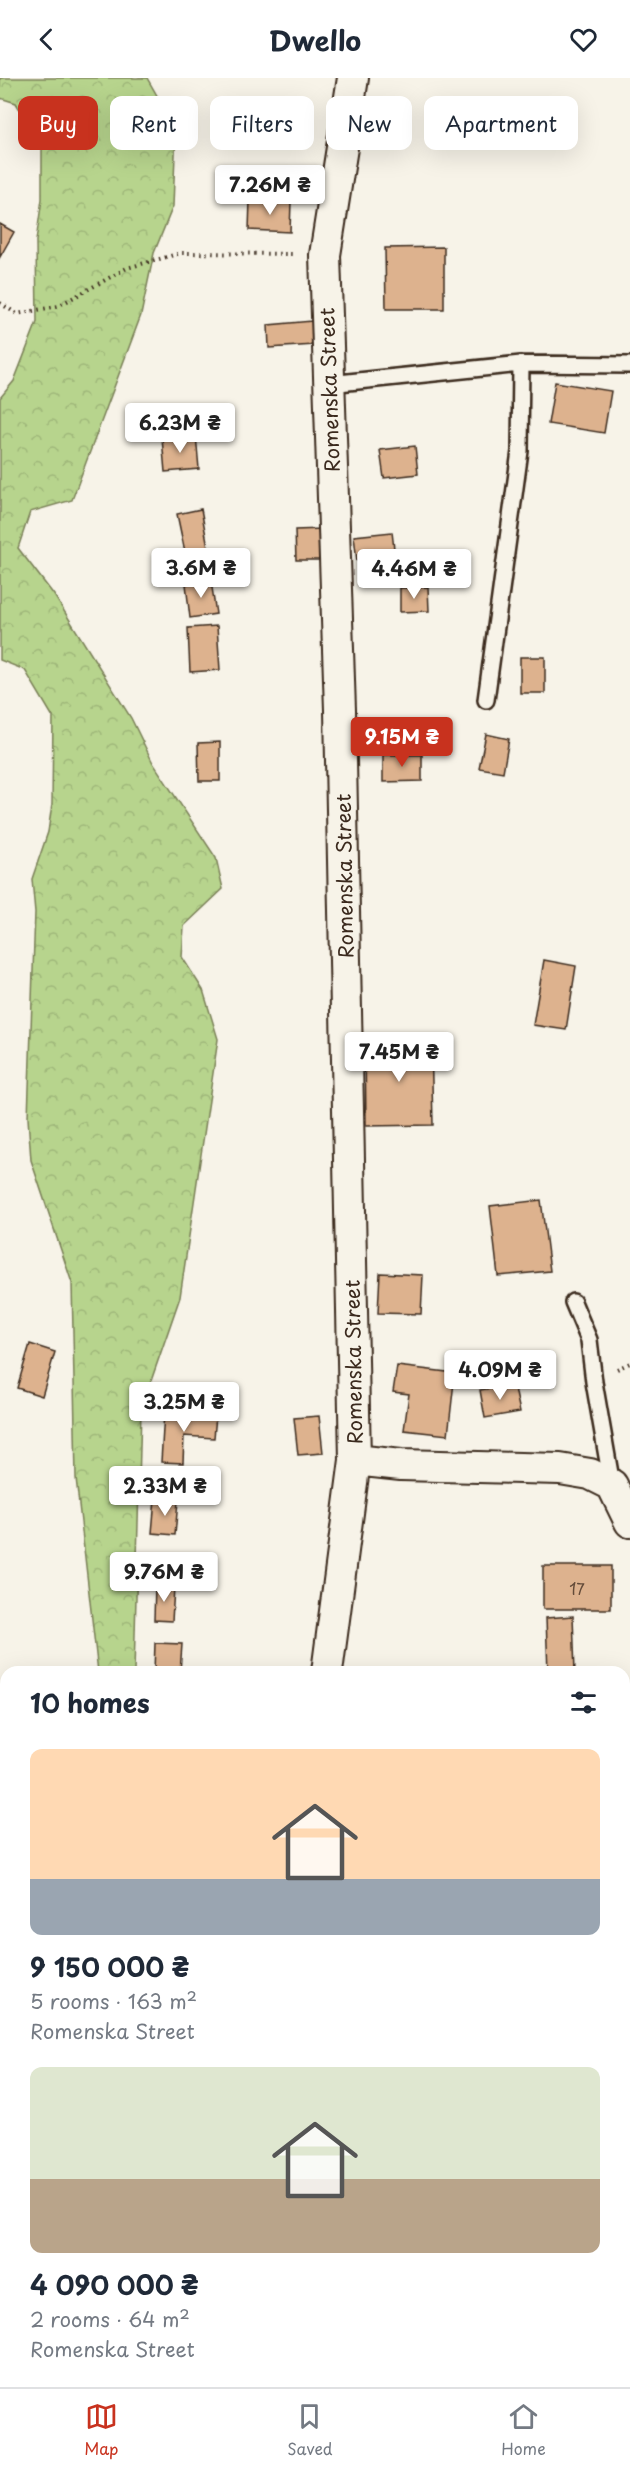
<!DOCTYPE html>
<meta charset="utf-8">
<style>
body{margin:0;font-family:"Playpen Sans",sans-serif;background:#f2f2f3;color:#1f2937;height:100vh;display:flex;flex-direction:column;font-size:22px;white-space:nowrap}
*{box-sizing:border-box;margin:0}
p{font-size:20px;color:#747a83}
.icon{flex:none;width:33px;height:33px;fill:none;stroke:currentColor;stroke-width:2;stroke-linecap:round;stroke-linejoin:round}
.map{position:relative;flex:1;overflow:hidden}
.drawer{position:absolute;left:0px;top:1588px;width:630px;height:722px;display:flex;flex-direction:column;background:#fff;border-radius:18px 18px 0 0;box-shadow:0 6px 24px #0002}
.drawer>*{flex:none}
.top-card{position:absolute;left:18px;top:18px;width:594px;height:54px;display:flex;gap:12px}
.price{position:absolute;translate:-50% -51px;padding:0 14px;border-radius:6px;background:#fff;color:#222;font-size:20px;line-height:39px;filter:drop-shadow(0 2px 3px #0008)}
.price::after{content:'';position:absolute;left:50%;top:36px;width:18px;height:14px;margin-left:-9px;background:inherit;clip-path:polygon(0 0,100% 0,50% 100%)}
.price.on{background:#c8321e;color:#fff}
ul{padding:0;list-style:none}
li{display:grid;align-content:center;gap:12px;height:318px;padding:0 30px}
li span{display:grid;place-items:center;height:186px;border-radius:12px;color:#555}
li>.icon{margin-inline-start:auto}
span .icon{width:108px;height:108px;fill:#fffc;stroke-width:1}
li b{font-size:26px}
h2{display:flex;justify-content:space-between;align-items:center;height:72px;padding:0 30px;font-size:26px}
.chip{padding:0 21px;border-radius:12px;background:#fff;box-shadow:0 6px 24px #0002;font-size:21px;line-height:54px}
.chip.on{background:#c8321e;color:#fff}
header{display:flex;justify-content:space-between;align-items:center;height:78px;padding:0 30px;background:#fff;font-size:27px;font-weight:700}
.menu{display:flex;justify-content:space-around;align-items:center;height:84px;border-top:2px solid #e0e1e3;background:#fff;font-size:16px;color:#747a83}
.menu a{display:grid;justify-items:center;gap:3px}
.menu .on{color:#c8321e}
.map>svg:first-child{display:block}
.forest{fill:url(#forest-crowns);stroke:#797f56;stroke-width:1.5}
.building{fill:#ddb28e;stroke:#3b2a1e;stroke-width:1.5}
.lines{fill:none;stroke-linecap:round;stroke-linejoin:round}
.service-casing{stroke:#3b2a1e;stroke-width:20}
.minor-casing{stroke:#3b2a1e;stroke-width:34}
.path{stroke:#3b2a1e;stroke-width:4;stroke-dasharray:1.5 4.5;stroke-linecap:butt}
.service{stroke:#f7f3e8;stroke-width:15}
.minor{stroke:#f7f3e8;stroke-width:30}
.labels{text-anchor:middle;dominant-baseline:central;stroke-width:6;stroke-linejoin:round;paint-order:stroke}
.number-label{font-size:16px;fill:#644c3a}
.street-label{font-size:20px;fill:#3b2a1e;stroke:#f7f3e8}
</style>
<header><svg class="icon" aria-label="back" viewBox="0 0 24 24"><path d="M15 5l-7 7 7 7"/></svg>Dwello<svg class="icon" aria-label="heart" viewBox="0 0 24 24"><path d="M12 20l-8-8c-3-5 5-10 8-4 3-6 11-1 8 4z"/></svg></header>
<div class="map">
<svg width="630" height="2309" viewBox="0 0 630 2309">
<defs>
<pattern id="forest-crowns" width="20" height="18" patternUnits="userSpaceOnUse" patternTransform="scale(1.5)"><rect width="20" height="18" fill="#b7d48d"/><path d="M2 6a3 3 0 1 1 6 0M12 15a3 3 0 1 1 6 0" fill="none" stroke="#9eb679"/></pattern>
</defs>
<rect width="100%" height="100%" fill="#f7f3e8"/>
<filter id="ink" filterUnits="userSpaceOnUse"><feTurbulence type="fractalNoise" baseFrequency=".0167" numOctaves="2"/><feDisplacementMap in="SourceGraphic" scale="12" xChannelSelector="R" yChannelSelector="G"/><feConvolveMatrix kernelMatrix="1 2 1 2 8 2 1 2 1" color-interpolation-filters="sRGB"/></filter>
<g filter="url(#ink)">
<path class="forest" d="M0,0H147L176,51L173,128L154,175L141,237L72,422L30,434L18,470L54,517L131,640L153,685L216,780L223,811L184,848L182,879L203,912L218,961L180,1219L141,1332L134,1594H98L76,1400L72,1205L31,1082L28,1040L35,834L32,801L48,754L52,726L53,639L25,592L0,582V320L14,303L37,244L36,163L42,121V69L16,25L0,20Z"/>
<path class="building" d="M250,122L291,123L290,154L249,152Z
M0,146L14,154L0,179Z
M444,169V231H386L385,170Z
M312,243L314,267L269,270L268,247Z
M555,304L611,313L604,355L548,346Z
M196,357L199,391L165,394L162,360Z
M415,368L418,396L384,400L380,372Z
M201,431L208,469L185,474L177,436Z
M323,451V482H296L295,452Z
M392,454L395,479L357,483L354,458Z
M211,503L216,536L190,540L186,506Z
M428,509L429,533L400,534V510Z
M217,548L220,592L190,594L188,550Z
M520,579H545V615H520Z
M486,656L509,661L503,694L479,690Z
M220,664V703H199L198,665Z
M383,677H422V703L383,704Z
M544,882L576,888L566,952L533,947Z
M431,962L433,1047L366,1048L365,963Z
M541,1122L550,1193L498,1198L490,1128Z
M380,1195L423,1197L421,1236L378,1235Z
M30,1266L55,1274L42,1318L17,1310Z
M397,1288L455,1295L448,1357L404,1352L409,1316L393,1314Z
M514,1306L520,1334L485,1340L480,1312Z
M164,1334L216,1337L214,1360L184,1358L183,1385L161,1384Z
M319,1338L323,1375L298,1377L294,1340Z
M155,1421L178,1423L175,1457L152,1455Z
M543,1488H611V1531H543Z
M155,1508L174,1509L172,1543L154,1542Z
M573,1538L575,1594H548L546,1540Z
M155,1565L182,1566L180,1594H154Z"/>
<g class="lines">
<defs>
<path id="service" d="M329,306L521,286L630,287
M486,622L520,373L521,286
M573,1224L589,1262L594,1304L612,1407"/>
<path id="minor" d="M355,1382L401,1387L560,1391L590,1396L612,1407L630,1444
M327,1594L355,1382L340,632L325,177L353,0
M624,1987L630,1709
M615,2304L616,2309"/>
</defs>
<use href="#service" class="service-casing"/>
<use href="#minor" class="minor-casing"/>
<path class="path" d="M0,225L17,236L58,228L127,190L181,175L294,176
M617,1291L630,1285"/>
<use href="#service" class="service"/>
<use href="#minor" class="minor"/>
</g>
</g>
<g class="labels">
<g class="number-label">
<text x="577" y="1510">17</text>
</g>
<g class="street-label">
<text transform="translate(329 312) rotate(-92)">Romenska Street</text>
<text transform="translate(344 798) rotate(-91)">Romenska Street</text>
<text transform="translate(353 1284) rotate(-91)">Romenska Street</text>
</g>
</g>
</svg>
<b class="price" style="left:270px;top:138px">7.26M ₴</b>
<b class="price" style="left:180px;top:376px">6.23M ₴</b>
<b class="price" style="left:201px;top:521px">3.6M ₴</b>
<b class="price" style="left:414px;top:522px">4.46M ₴</b>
<b class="price on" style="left:402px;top:690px">9.15M ₴</b>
<b class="price" style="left:399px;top:1005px">7.45M ₴</b>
<b class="price" style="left:500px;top:1323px">4.09M ₴</b>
<b class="price" style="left:184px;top:1355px">3.25M ₴</b>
<b class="price" style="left:165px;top:1439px">2.33M ₴</b>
<b class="price" style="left:164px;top:1525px">9.76M ₴</b>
<div class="top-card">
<a class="chip on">Buy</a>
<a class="chip">Rent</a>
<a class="chip">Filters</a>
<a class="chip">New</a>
<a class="chip">Apartment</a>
</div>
<section class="drawer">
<h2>10 homes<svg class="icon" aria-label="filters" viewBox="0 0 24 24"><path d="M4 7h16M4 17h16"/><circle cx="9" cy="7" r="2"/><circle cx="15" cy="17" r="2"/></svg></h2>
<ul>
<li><span style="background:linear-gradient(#ffd9b3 70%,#9aa5b1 0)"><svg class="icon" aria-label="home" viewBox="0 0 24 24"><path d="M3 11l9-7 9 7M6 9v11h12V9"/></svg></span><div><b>9 150 000 ₴</b><p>5 rooms · 163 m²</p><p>Romenska Street</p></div></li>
<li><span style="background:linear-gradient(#dfe7d0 60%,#b9a48a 0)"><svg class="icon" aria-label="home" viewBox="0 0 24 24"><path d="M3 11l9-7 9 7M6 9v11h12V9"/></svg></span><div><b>4 090 000 ₴</b><p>2 rooms · 64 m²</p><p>Romenska Street</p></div></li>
</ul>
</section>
</div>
<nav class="menu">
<a class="on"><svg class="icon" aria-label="map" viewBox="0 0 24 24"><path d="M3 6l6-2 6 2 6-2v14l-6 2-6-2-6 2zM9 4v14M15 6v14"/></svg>Map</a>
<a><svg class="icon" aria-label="saved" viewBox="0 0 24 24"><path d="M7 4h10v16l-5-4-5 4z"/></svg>Saved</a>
<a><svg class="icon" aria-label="home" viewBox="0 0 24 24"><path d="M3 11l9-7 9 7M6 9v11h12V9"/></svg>Home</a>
</nav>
